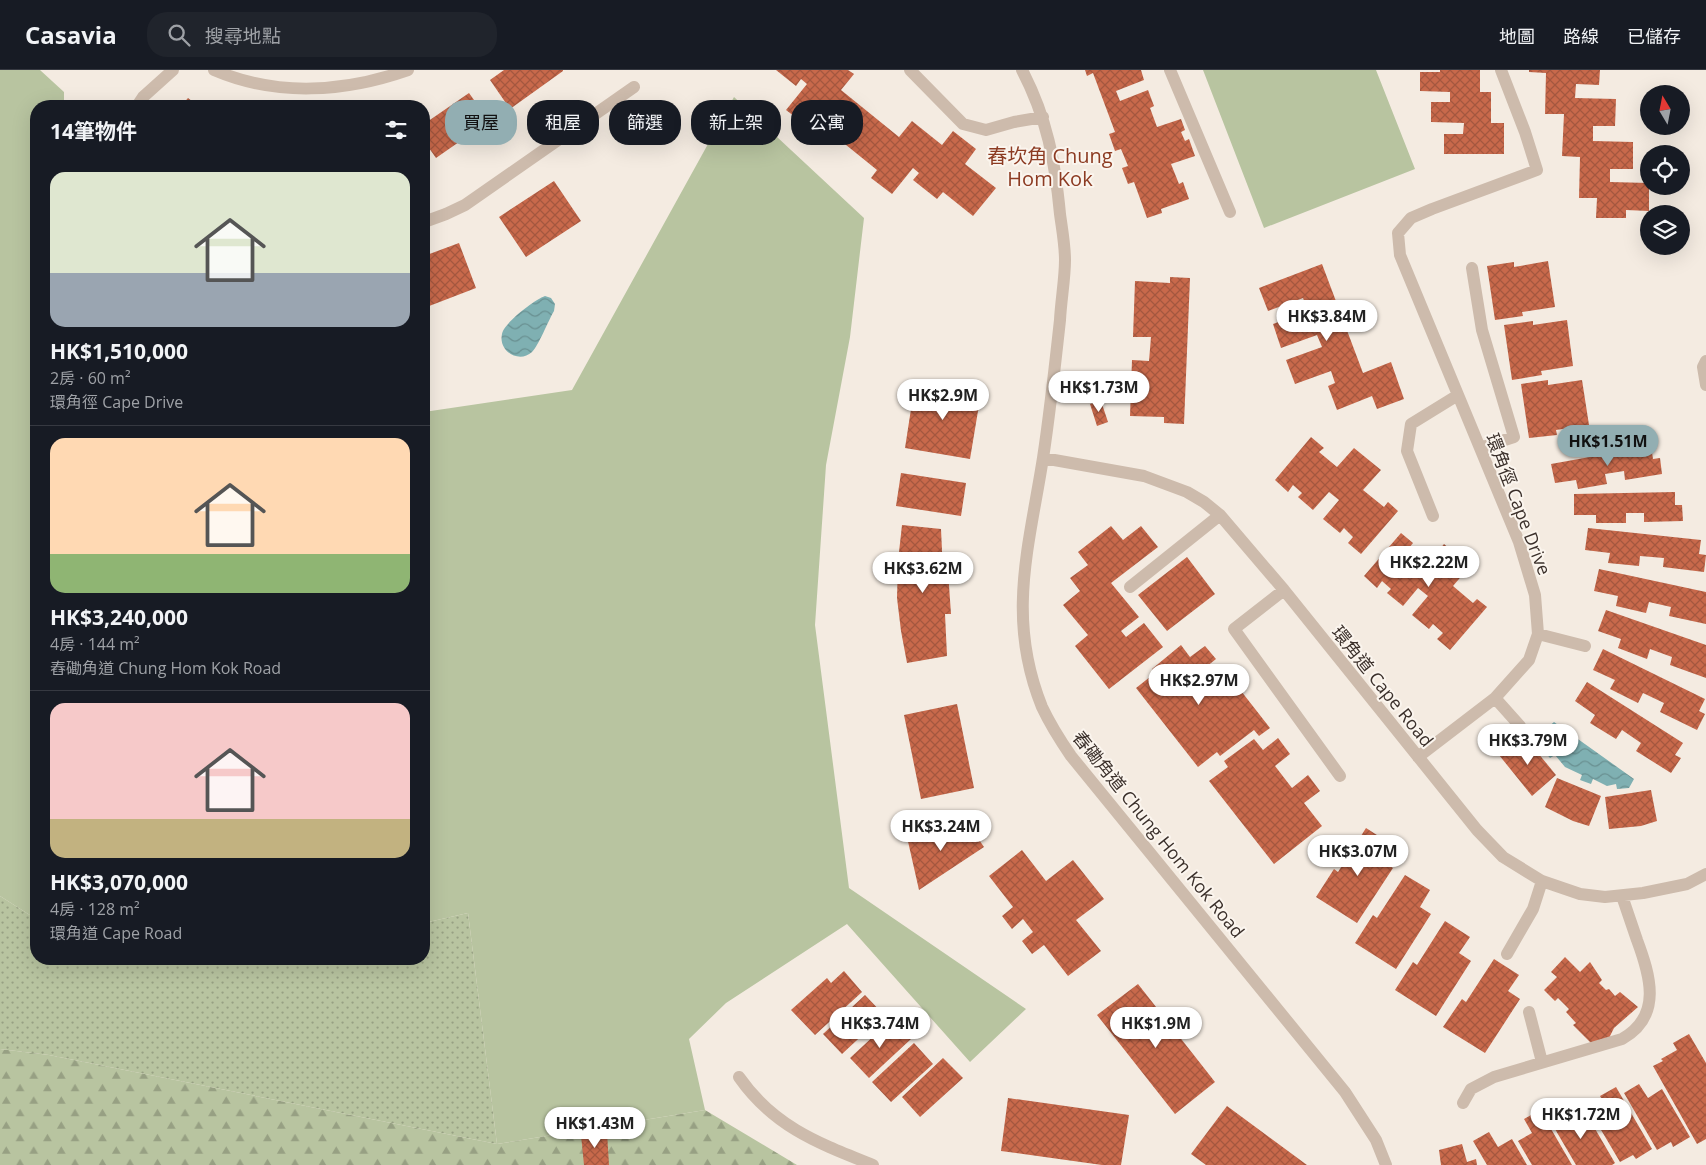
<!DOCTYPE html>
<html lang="zh-TW">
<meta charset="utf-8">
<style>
body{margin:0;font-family:"Open Sans","Noto Sans TC",sans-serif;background:#20242c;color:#f1f3f6;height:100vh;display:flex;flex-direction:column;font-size:19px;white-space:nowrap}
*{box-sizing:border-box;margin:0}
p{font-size:16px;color:#9ea1a6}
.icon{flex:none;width:28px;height:28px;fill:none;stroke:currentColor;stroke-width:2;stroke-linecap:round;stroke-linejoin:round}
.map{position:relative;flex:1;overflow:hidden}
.drawer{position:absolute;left:30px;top:30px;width:400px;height:865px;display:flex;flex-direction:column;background:#171b24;border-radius:20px;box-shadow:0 5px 20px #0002}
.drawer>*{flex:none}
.top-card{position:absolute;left:445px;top:30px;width:475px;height:45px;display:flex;gap:10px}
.needle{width:32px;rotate:350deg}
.tools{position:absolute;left:1640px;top:15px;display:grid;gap:10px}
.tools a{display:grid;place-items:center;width:50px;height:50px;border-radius:50%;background:#171b24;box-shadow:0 5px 20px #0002;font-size:25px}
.price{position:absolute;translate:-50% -42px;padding:0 11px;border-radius:18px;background:#fff;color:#222;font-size:16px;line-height:32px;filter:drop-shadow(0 1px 2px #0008)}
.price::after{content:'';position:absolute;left:50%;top:30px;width:15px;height:11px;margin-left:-8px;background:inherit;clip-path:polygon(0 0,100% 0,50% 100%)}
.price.selected{background:#92aeb2;color:#111}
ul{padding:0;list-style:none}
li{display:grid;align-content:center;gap:10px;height:265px;padding:0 20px}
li+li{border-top:1px solid #363941}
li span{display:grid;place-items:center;height:155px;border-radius:15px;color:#555}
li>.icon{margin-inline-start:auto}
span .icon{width:90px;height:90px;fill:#fffc;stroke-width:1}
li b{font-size:21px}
h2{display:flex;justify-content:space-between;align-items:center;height:60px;padding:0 20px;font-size:21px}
.tag{padding:0 18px;border-radius:20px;background:#171b24;box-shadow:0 5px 20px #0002;font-size:18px;line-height:45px}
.tag.selected{background:#92aeb2;color:#111}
header{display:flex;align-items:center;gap:30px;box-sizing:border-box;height:70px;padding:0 25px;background:#171b24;border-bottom:1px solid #363941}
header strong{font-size:24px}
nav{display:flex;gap:28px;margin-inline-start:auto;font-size:18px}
.search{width:350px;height:45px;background:#20242c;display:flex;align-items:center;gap:12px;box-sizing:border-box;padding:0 18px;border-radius:20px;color:#9ea1a6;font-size:19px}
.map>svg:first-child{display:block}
.green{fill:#b8c4a0}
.forest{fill:url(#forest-firs)}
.park{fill:url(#park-dots)}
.water{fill:url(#water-waves)}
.building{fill:url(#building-cross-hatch)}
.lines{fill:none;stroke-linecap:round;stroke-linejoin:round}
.minor{stroke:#cdbbac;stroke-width:12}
.labels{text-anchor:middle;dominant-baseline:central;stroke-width:4;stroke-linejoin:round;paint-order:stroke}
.street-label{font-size:18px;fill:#3b302b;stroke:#fbf5ee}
.quarter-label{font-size:20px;fill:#8c3b22;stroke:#fbf5ee}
</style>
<header>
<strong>Casavia</strong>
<div class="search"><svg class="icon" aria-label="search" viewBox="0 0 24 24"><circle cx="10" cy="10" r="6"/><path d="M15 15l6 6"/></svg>搜尋地點</div>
<nav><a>地圖</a><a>路線</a><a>已儲存</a></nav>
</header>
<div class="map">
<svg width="1706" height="1095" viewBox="0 0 1706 1095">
<defs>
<pattern id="forest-firs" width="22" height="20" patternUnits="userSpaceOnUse" patternTransform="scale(1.25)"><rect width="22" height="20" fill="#b8c4a0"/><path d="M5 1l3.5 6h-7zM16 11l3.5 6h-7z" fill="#97a083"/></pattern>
<pattern id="park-dots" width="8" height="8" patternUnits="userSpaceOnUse" patternTransform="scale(1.25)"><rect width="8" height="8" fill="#b8c4a0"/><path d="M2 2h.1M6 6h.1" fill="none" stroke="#97a083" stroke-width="1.8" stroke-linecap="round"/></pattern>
<pattern id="water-waves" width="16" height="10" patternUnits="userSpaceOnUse" patternTransform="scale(1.25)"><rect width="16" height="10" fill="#7fb0b2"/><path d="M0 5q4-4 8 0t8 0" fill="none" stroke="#699091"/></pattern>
<pattern id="building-cross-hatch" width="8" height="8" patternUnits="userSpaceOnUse" patternTransform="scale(1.25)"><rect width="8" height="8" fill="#c8694b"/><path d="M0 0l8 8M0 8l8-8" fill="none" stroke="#a4573f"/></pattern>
</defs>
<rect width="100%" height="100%" fill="#f4ebe1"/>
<path class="green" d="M0,0H40L64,22V36H36V849L0,826Z
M1203,0H1376L1415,99L1264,158Z
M734,27L864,148L850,267L826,395L815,555L849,818L1026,939L970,992L847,854L726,933L689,969L705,1040L497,1074L468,843L424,853V342L572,320Z"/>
<path class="forest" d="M0,979L49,985L497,1074L705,1040L797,1095H0Z"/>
<path class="park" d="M0,826L36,849V889H424V853L468,843L497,1074L49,985L0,979Z"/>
<path class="water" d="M545,226L551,228L555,234L554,241C548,251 539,275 532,282C519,294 498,281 502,264C504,253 534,230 545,226Z
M1554,652L1634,709L1629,718L1617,719L1616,714L1607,716L1593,709L1591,714L1580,710L1582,705L1565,697L1555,685L1550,688L1543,680L1548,675L1539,665Z"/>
<path class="building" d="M504,0H563V1L510,39L490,10Z
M776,0H848L854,4L841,20L899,67L912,51L942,75L953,61L976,79L965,94L996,118L973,146L943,122L937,129L913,110L919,103L913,98L892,124L871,108L877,100L814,49L807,56L786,40L807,14L801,9L796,16Z
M1085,0H1141L1144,10L1116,21L1120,31L1148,20L1154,36L1150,38L1157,57L1181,49L1185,60L1181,62L1185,71L1189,69L1195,86L1171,94L1179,114L1183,112L1189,129L1161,139L1162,143L1147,148L1134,112L1128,114L1122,98L1128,96L1121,79L1115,81L1109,64L1115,62L1093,3L1087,6Z
M1440,0H1480V22H1491V53H1504V84H1444V64H1463L1464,53L1431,52V32H1450V22L1420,21V2H1440Z
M1529,0H1600L1599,15L1576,14L1575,28L1616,29L1615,56H1593V71L1633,72V99H1610V112L1649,113V141L1626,140V148H1596L1597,128H1579L1580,87L1562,86L1564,44H1545L1546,3L1529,2Z
M469,23L489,51L436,88L424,71V54Z
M188,28L198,36H181Z
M554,111L581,151L526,187L499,147Z
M459,173L476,218L424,238V186Z
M1548,191L1555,237L1522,242L1523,246L1495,250L1487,196L1514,192V197Z
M1322,194L1363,303L1391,292L1404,329L1377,339L1372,326L1337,340L1328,316L1335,313L1331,301L1295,314L1286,290L1322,277L1317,265L1281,278L1273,254L1308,241L1303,228L1268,241L1259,218Z
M1170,207L1190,208L1184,354L1164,353V347L1130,346L1132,290L1149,291L1151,267H1133L1135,211L1170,213Z
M1567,250L1573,296L1541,301L1542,305L1512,310L1504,255L1533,251V255Z
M1548,310V315L1582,310L1589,355L1556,360L1557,365L1529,368L1521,314Z
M915,313L981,323L970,389L905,378Z
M1101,331L1108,352L1097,356L1090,334Z
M1311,367L1324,378L1319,382L1337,397L1354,378L1381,400L1363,420L1384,437L1388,432L1398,441L1361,484L1348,473L1353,467L1344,458L1340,463L1323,449L1339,430L1329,422L1313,440L1298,427L1302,423L1293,415L1288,422L1275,410Z
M1651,376L1653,389L1660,388L1662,404L1625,410L1624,401L1605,404L1607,414L1578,419L1576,410L1555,413L1551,394Z
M901,403L966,413L961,446L896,436Z
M1675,422V435H1682L1683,451L1644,452V443H1626V453H1596V445H1574V424Z
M902,455L941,459L943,502L948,501L951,544H945L947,586L907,593L901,561L897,528L898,491Z
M1111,456L1123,470L1141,456L1158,477L1111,513L1139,547L1121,561L1126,567L1144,553L1163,577L1109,619L1075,576L1088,565L1063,535L1080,521L1070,508L1088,495L1078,482Z
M1588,458L1701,470L1699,484L1706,485L1704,502L1663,497L1664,488L1640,486L1639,496L1608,493L1610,483L1585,480Z
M1401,463L1413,473L1409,478L1427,494L1444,474L1470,496L1453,516L1473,533L1477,529L1487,537L1450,580L1437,569L1443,563L1433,554L1429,559L1412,545L1428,526L1418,518L1403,536L1387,523L1391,519L1382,511L1377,518L1364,506Z
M1187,487L1215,524L1167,561L1138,525Z
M1599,499L1706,522V554L1669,546L1671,537L1649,532L1646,543L1616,536L1618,526L1594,521Z
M1606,540L1706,575V608L1670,595L1672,587L1650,579L1647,589L1618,578L1621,569L1598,561Z
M1181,575L1190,587L1205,576L1216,589L1201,601L1208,611L1219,624L1234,612L1270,658L1259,666L1254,660L1220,686L1217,682L1198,697L1136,618L1155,603L1152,599Z
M1603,579L1705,629L1699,641L1705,644L1697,660L1660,642L1664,633L1643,623L1638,633L1610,619L1615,610L1593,600Z
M1587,612L1683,673L1675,685L1681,688L1671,703L1636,681L1641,673L1622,660L1616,669L1590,653L1595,645L1575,631Z
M957,634L974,718L921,729L904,645Z
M1524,666L1556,705L1532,726L1499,685Z
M1278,668L1290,684L1275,696L1292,718L1308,705L1320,721L1304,733L1322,756L1274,794L1209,711L1228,697L1224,691L1254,669L1263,680Z
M1557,708L1601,726L1589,756L1573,751L1545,737Z
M1651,720L1657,751L1641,756L1609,759L1605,727Z
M968,754L984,777L919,820L907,767Z
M1366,758L1391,774L1381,791L1393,798L1357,853L1316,827L1334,799L1338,802Z
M1022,780L1046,811L1073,790L1104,829L1076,850L1101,881L1068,906L1044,875L1032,884L1022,871L1033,862L1023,849L1012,859L1002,846L1013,837L989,806Z
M1405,805L1430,820L1420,837L1431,844L1396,899L1355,873L1373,845L1377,848Z
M1445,851L1470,867L1459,883L1471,891L1436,946L1395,920L1413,892L1417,895Z
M1565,887L1580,902L1590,892L1602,910L1599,913L1606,920L1609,919L1615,926L1620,922L1638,937L1614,958L1609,968L1592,974L1573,955L1576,953L1566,942L1569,939L1558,928L1555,931L1544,920L1557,907L1551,902Z
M1494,889L1519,905L1508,921L1520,929L1485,983L1443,957L1462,929L1466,932Z
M844,901L862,922L815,965L791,940L827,908L831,913Z
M1138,914L1215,1012L1175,1044L1097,945Z
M865,925L884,945L842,984L823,964Z
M892,949L911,969L869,1008L850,988Z
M1689,964L1706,993V1069L1697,1074L1653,996L1663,991L1661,989L1677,980L1673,973Z
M914,973L933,994L891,1032L872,1012Z
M943,988L963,1008L920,1047L902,1027Z
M1639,1014L1648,1028L1662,1019L1690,1067L1673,1077L1671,1072L1657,1080L1624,1023Z
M1616,1017L1652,1079L1636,1089L1633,1085L1620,1092L1594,1048L1608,1040L1600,1026Z
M1008,1028L1129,1045L1121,1095H1102L1001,1081Z
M1227,1036L1307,1095H1206L1191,1084Z
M1564,1038L1573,1053L1587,1045L1615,1093L1612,1095H1576L1548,1047Z
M1540,1040L1572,1095H1532L1518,1071L1532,1063L1524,1049Z
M607,1062L609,1095H584L581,1065Z
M1489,1062L1498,1077L1512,1069L1527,1095H1487L1473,1071Z
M1462,1074L1467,1092L1476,1089L1477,1095H1441L1439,1080Z"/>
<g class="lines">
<path class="minor" d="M214,0C277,27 345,22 408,0
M910,0L963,54L986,60L1014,52L1043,47
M1022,0C1047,48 1055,91 1060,144C1062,159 1065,175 1065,190C1065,209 1061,230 1060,250C1055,296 1050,342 1043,388C1029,477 1006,548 1042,637C1050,654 1060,670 1071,686L1345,1022L1376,1070L1386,1095
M1170,0L1230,142
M137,36L143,27L173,0
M424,152L446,144L465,135L634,17
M1472,198L1482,260L1514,367L1480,378
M1706,291L1703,297L1706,315
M1043,388L1144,406L1187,422L1204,432L1220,445L1284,520L1477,760L1503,787L1542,811L1580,824L1605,827L1643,823L1687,814L1706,804
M1433,446L1407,381L1411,354L1458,325
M1130,517L1220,445
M1284,520L1234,559L1340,706
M1538,564L1585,576
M1495,628L1520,656
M1418,687L1495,628L1529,590L1538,564L1535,525L1519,472L1400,185L1398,163L1411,148L1432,139L1537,100L1525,62L1501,0
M1507,884L1533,839L1542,811
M1529,942L1542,992
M739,1007C774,1057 818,1073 873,1095
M1463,1033L1471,1019L1494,1007L1622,969C1663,946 1650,905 1637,870C1632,855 1627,841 1622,826"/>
</g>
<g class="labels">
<g class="street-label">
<text transform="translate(1519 434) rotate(69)">環角徑 Cape Drive</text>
<text transform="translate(1383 616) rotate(51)">環角道 Cape Road</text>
<text transform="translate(1159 764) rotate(51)">舂磡角道 Chung Hom Kok Road</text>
</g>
<g class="quarter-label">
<text x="1050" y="85">舂坎角 Chung<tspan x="1050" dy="23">Hom Kok</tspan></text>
</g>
</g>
</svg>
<div class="tools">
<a><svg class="needle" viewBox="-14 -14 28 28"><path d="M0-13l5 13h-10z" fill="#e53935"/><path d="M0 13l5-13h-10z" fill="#9ea1a6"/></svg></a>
<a><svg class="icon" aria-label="locate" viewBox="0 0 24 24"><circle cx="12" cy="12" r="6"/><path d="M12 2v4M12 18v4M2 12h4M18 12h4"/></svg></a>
<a><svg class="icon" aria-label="layers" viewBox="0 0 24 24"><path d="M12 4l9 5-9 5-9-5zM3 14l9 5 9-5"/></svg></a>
</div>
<b class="price" style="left:1327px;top:272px">HK$3.84M</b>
<b class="price" style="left:1099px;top:343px">HK$1.73M</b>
<b class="price" style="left:943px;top:351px">HK$2.9M</b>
<b class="price selected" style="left:1608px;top:397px">HK$1.51M</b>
<b class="price" style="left:1429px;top:518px">HK$2.22M</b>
<b class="price" style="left:923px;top:524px">HK$3.62M</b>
<b class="price" style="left:1199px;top:636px">HK$2.97M</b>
<b class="price" style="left:1528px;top:696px">HK$3.79M</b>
<b class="price" style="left:941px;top:782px">HK$3.24M</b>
<b class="price" style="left:1358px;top:807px">HK$3.07M</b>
<b class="price" style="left:880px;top:979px">HK$3.74M</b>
<b class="price" style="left:1156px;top:979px">HK$1.9M</b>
<b class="price" style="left:1581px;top:1070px">HK$1.72M</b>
<b class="price" style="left:595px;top:1079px">HK$1.43M</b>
<div class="top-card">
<a class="tag selected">買屋</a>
<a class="tag">租屋</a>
<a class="tag">篩選</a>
<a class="tag">新上架</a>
<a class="tag">公寓</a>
</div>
<section class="drawer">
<h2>14筆物件<svg class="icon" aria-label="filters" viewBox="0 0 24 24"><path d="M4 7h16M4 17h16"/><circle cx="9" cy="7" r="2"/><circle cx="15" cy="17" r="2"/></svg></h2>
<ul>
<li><span style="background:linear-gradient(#dfe7d0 65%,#9aa5b1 0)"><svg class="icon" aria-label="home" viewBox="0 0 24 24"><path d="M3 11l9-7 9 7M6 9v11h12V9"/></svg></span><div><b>HK$1,510,000</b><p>2房 · 60 m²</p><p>環角徑 Cape Drive</p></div></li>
<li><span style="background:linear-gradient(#ffd9b3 75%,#8fb573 0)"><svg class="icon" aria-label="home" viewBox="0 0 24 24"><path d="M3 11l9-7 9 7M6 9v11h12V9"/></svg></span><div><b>HK$3,240,000</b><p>4房 · 144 m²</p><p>舂磡角道 Chung Hom Kok Road</p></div></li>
<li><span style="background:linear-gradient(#f6c9c9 75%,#c2b280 0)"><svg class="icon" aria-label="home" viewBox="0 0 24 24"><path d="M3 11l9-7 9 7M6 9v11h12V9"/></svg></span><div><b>HK$3,070,000</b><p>4房 · 128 m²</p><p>環角道 Cape Road</p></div></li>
</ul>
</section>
</div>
